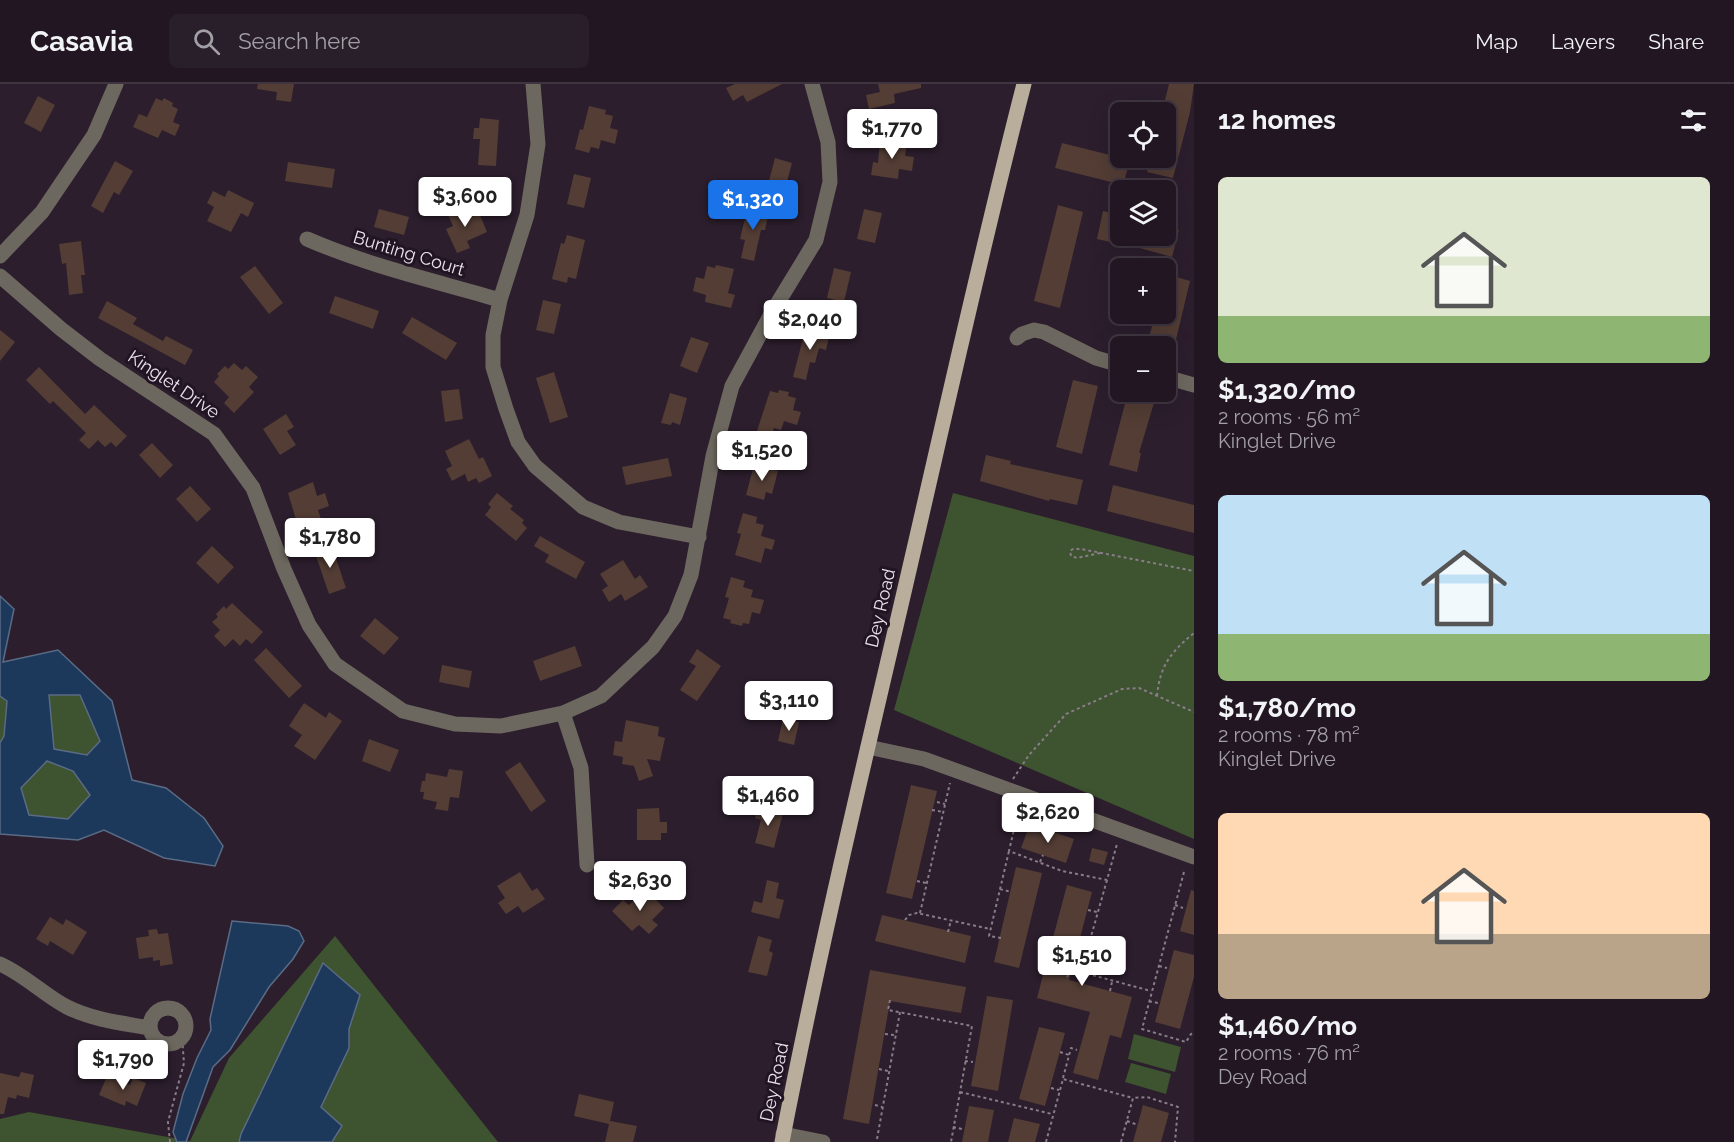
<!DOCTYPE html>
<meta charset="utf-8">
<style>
body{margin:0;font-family:Raleway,sans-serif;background:#291f2a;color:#f1f3f6;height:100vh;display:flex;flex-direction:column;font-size:22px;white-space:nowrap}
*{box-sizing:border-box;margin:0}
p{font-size:20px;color:#a29fa5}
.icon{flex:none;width:33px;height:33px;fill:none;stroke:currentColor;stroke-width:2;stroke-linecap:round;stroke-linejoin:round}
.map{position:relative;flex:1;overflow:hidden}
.panel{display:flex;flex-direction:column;background:#211622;width:540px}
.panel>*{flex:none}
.controls{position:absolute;left:1110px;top:18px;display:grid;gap:12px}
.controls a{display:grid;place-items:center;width:66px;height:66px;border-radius:9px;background:#211622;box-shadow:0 6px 24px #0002,0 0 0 2px #3e3540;font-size:30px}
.price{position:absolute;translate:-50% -51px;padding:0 14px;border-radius:6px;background:#fff;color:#222;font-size:20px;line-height:39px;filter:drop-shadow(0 2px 3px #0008)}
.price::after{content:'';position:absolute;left:50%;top:36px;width:18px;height:14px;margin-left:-9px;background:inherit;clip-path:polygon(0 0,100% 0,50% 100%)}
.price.on{background:#1a73e8;color:#fff}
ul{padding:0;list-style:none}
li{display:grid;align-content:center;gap:12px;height:318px;padding:0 24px}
li span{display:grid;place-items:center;height:186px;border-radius:9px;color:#555}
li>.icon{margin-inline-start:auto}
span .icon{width:108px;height:108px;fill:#fffc;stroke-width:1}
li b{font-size:26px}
h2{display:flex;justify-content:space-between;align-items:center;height:72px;padding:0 24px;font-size:26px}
header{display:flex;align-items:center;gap:36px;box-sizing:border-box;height:84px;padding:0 30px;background:#211622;border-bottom:2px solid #3e3540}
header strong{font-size:28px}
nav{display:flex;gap:33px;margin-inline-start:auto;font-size:21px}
.search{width:420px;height:54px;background:#291f2a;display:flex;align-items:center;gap:15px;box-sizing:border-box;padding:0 21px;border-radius:9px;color:#a29fa5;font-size:22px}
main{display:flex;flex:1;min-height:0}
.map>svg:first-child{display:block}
.green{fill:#3e532f}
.water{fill:#1c385b;stroke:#5a6b86;stroke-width:1.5;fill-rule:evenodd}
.building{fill:#533d35}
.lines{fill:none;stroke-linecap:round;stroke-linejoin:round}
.path{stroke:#897d8a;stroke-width:2;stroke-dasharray:3 3;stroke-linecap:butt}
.minor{stroke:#6d685f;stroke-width:15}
.major{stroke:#b8ae9b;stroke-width:15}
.labels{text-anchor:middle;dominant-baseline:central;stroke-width:6;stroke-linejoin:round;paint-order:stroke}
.street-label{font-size:18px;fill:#ebe1ec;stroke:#221523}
</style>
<header>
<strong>Casavia</strong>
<div class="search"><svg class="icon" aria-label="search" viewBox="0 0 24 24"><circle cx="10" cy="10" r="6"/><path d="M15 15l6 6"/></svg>Search here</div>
<nav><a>Map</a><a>Layers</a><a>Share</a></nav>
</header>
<main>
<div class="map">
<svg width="1194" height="1058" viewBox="0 0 1194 1058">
<rect width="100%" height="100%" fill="#2c1e2d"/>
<path class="green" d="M953,409L1194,472V755L894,626Z
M80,610L100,657L87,671L54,666L48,611Z
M0,612L7,616L4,652L0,659Z
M47,677L73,687L90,711L68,735L29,731L21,704Z
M335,852L498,1058H0V1035L29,1028L190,1057L229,974Z
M1134,950L1181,963L1175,988L1128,975Z
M1131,979L1171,990L1166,1010L1125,998Z"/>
<path class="water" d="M0,512L14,525L3,578L58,566L112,617L132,696L166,704L204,734L223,762L215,782L164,774L104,746L78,756L0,750V659L4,652L7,617L0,612ZM49,611H80L100,657L87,671L54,665ZM47,677L73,687L90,711L68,735L29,731L21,704Z
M232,837L288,842L299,847L304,857L293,875L269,903L230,966L213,983L186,1058H177L173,1048L183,1010L197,974L211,946L210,935Z
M323,879L360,911L349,945V964L321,1023L342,1042L332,1058H239L241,1050Z"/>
<path class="building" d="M258,0H294L291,18L276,16L277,8L257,5Z
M735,0H782L747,18L743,11L733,17L726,4Z
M878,0H921V4L894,10L895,19L869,25L866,11L880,8Z
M1169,0H1194L1190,28L1173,94L1147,88L1151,74H1166V28H1162Z
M38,12L55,21L41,48L24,39Z
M156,14L162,17L164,14L173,19L172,22L178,25L173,38L180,41L175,52L162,46L158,54L133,43L139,30L147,33Z
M589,22L606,26L605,30L613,32L610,44L618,46L615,60L601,56L599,65L591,63L589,69L575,65L580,45L583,46Z
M480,34L499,36L496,82L478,81L480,55H473L474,44H479Z
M888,54L899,56V58L907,59L905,72L914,73L912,87L899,85L898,95L871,91L873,78L878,79L880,57L888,58Z
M1062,59L1130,76L1123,101L1055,84Z
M775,74L792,79L784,109L767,104Z
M115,77L133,87L119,111L114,108L103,129L91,122Z
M288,78L335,85L332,104L285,97Z
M574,90L591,94L584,124L567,120Z
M228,106L254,119L248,133L241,129L231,148L207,137L214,123L207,119L213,107L225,113Z
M1058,121L1083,128L1060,224L1034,217Z
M748,122L769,127L765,146H761L754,177L741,174L745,156L740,155Z
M459,123L462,130L477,124L487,148L467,157L470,164L457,169L446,145L453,142L447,129Z
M379,125L409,133L404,151L374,143Z
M864,125L882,129L875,159L857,155Z
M1103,127L1120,131V152H1166V143L1179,146L1172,173L1115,157V159L1097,155Z
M567,151L585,156L576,195L568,193L567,199L552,195L561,159L564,160Z
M81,157L85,191H81L83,209L69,211L66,179L62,180L59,160Z
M716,181L734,185L728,209L735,211L731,224L705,218L706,211L693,207L696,193L704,195L707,182L715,184Z
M255,182L283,219L269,230L240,193Z
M834,184L851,188L844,218L827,214Z
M1166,190L1190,197L1174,264L1148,258L1155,230H1166Z
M335,212L379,227L373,245L329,229Z
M543,216L561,220L554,250L536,246Z
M107,217L137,234L133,240L163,257L166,252L193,266L185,281L98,234Z
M412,233L457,259L446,276L402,249Z
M806,243L830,249L826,266L819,264L815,279L810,278L806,296L793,293Z
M0,246L15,258L0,277Z
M691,253L709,259L697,289L680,282Z
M234,279L242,286L246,282L258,293L249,303L254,308L234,329L224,319L229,313L214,298L219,292L217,290L225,282L228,285Z
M39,283L85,330L94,321L127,352L116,363L111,358L105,363L98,356L89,365L79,356L86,349L53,317L50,320L26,296Z
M554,288L568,333L550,339L536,294Z
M1073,296L1098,302L1082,370L1056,363Z
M459,305L463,335L445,338L441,307Z
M779,306L789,308L788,312L796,314L793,326L801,328L797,341L784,337L781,346L774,344L772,351L757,347L770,307L778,309Z
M1128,308L1156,312L1139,369H1141L1137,388L1109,381Z
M670,309L687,314L680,341L672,338L671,341L661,339Z
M286,330L294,343L287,347L296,361L280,371L263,345Z
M469,355L479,375L483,373L492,392L479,399L476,394L468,398L465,390L452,397L446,385L452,382L445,367Z
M152,359L173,381L160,394L139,371Z
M986,371L1011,377L1010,380L1083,396L1077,421L1050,415L1049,417L980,397Z
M668,374L672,392L626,401L622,383Z
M754,381L778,387L772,410L766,408L764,416L746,411Z
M313,398L317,412L325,409L329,422L318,426L321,435L313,438L315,444L300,449L288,409Z
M1113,401L1194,421V449L1107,427Z
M190,402L211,425L197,438L176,415Z
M497,409L513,422L510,425L524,436L522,439L527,444L516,457L485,431L491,423L488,420Z
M743,429L757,433L756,439L764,441L761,452L775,456L772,466L765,464L761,479L735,471L741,450L737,449Z
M540,452L585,478L576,495L545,478L549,471L534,462Z
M331,460L346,504L329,510L314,466Z
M212,462L234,483L218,500L196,479Z
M623,476L635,495L640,491L648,503L625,517L621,510L609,518L602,506L608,502L600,490Z
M731,493L745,497L743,503L753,506L751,513L764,516L760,530L752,528L749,540L743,539L742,542L730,539L731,536L723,534L729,514L725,513Z
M232,519L263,548L252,560L246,555L240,562L233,555L225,563L214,552L220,546L212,538L218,533L216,530L224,522L226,525Z
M375,534L399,554L384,571L360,552Z
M575,562L582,582L540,597L533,577Z
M266,564L302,602L289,614L254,576Z
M697,565L721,582L697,617L680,606L696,582L689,578Z
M442,581L472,587L469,604L439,598Z
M304,619L326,634L329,628L342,637L315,676L294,662L302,651L289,642Z
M783,635L799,638L794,661L778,657Z
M626,636L659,643L658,652L665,654L660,677L647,675L653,692L639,697L634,682L622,680L623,673L613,671L615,657L622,658Z
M369,655L399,666L390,688L362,677Z
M520,678L546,717L531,728L505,688Z
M449,685L463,687L459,714L450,713L448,727L435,725L437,718L423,715L424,708H420L422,697H425L426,689L447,693Z
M911,701L937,707L912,815L886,809Z
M757,723L783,729L774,764L755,759L761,736L755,734Z
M659,724L660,738H667V749H661V756H637V725Z
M1030,740L1074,755L1066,779L1021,764Z
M1092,764L1108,768L1104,781L1089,777Z
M1016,783L1042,789L1019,884L994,878Z
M520,788L532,807L537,804L545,815L523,829L518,822L506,830L498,819L505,814L497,802Z
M767,796L779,799L776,814L784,816L779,835L751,828L754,817L762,819Z
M1067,801L1092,808L1069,896L1132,913L1121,954L1110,951L1098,996L1073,989L1090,928L1037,914Z
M645,805L664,824L652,836L658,841L649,850L639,841L632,847L612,827L623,816L629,821Z
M1191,806L1194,807V851L1180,847Z
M882,831L971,852L965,879L875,857Z
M50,833L63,841L66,835L87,848L73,871L50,857L48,862L36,855Z
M157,845L158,850L168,849L173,880L160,882V876L153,877V873L139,875L136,854L149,852L148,846Z
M758,852L772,856L769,867L773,869L767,892L748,888Z
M1174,866L1194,871V893L1180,945L1155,938Z
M870,886L966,903L961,929L890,917L869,1040L843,1035Z
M987,912L1013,916L998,1007L971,1002Z
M1039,943L1065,949L1045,1022L1019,1015Z
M21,988L34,991L29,1014L17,1011L16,1015L8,1013L4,1030H0V989L19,993Z
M107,992L130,1001L133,994L146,999L137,1022L126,1017L125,1022L99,1011Z
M579,1010L614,1018L610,1037L637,1042L633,1058H605L609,1040L574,1032Z
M1143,1021L1169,1029L1161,1058H1133Z
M969,1022L994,1026L988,1058H962Z
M1014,1034L1040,1040L1035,1058H1008Z"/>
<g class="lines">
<path class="path" d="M1100,469L1077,474L1071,472L1070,467L1073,465H1081L1194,487
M1157,612C1160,581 1171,568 1194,549
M1013,695L1029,671L1066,630L1122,605L1139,604L1194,628
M937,718L945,720
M1019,724L1009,767L1062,787L1107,796L1117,760
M932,726L943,728
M1040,778L1043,771
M1184,788L1142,945L1186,958L1191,950L1194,949
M1107,796L1081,888L1151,907
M917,797L926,799
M1000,805L1011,808
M1175,821L1183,824
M1088,826L1097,828
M920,829L950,699
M905,836L909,831L917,829L990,845
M948,848L951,836
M1001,854L989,852L1009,767
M1077,861L1088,864
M1159,882L1167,884
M1067,893L1070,888H1081
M1110,907L1112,898
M890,916L888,926L972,942L951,1058
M1149,917L1158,919
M885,950L894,951
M1060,968L1069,971
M965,977L973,978
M879,985L888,987
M1063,994L1071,964L1077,966
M1051,1004L1059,1006
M960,1008L1052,1030
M875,1021L882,1023
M1127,1037L1138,1041
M953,1043L962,1045
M877,1055L900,928
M170,1058L168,1038L184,979L182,954
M1046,1058L1063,995L1133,1014
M1121,1058L1133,1014L1147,1013L1178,1023L1175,1058"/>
<path class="minor" d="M533,0L538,60L527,131L500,216L493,251V283L506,325L518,358L535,382L583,423L619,438L699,453
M307,155C369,182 435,197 500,216
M0,172L42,128L94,51L116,0
M0,192L61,245L100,275L214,350L253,404L284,485L309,541L335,580L403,627L455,640L501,642L563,629L601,612L653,563L675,532L691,491L713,372L732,302L771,230L816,156L830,98L828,58L812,0
M1017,254L1022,250L1034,246L1044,248L1096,274L1120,281
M1166,293L1194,301
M563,629L581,684L587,781
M868,663L924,675L1194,773
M0,880C25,891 44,911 67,923C93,936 122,939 150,944
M150 942a18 18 0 1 1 36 0a18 18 0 1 1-36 0Z
M783,1050L823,1058"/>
<path class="major" d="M782,1058C818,872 862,688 905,504C944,336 981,167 1024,0"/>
</g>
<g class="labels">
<g class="street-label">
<text transform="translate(409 169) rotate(17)">Bunting Court</text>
<text transform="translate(174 300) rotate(34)">Kinglet Drive</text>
<text transform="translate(880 524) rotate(-77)">Dey Road</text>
<text transform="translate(774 998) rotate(-78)">Dey Road</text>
</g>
</g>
</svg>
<div class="controls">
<a><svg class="icon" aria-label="locate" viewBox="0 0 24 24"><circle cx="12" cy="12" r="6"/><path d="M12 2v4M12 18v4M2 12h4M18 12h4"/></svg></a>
<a><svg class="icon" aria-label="layers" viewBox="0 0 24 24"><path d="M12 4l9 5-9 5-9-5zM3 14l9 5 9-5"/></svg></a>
<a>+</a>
<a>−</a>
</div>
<b class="price" style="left:892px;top:76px">$1,770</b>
<b class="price" style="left:465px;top:144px">$3,600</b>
<b class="price on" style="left:753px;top:147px">$1,320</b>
<b class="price" style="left:810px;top:267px">$2,040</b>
<b class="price" style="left:762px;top:398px">$1,520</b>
<b class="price" style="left:330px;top:485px">$1,780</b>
<b class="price" style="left:789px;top:648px">$3,110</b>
<b class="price" style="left:768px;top:743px">$1,460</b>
<b class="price" style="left:1048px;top:760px">$2,620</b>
<b class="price" style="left:640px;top:828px">$2,630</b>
<b class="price" style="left:1082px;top:903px">$1,510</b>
<b class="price" style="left:123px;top:1007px">$1,790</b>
</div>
<section class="panel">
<h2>12 homes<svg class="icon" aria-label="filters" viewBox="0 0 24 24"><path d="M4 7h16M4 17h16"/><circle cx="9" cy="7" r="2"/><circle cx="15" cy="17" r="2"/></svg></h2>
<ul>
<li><span style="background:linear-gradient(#dfe7d0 75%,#8fb573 0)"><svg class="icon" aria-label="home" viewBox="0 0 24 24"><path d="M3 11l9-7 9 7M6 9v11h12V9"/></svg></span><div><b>$1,320/mo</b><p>2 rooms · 56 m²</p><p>Kinglet Drive</p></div></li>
<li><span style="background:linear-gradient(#bfe0f5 75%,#8fb573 0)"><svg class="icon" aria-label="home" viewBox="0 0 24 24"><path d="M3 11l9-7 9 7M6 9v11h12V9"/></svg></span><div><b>$1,780/mo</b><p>2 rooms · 78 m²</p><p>Kinglet Drive</p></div></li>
<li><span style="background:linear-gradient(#ffd9b3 65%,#b9a48a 0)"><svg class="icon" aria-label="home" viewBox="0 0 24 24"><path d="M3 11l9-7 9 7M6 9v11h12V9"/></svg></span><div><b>$1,460/mo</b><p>2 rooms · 76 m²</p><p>Dey Road</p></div></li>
</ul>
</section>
</main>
